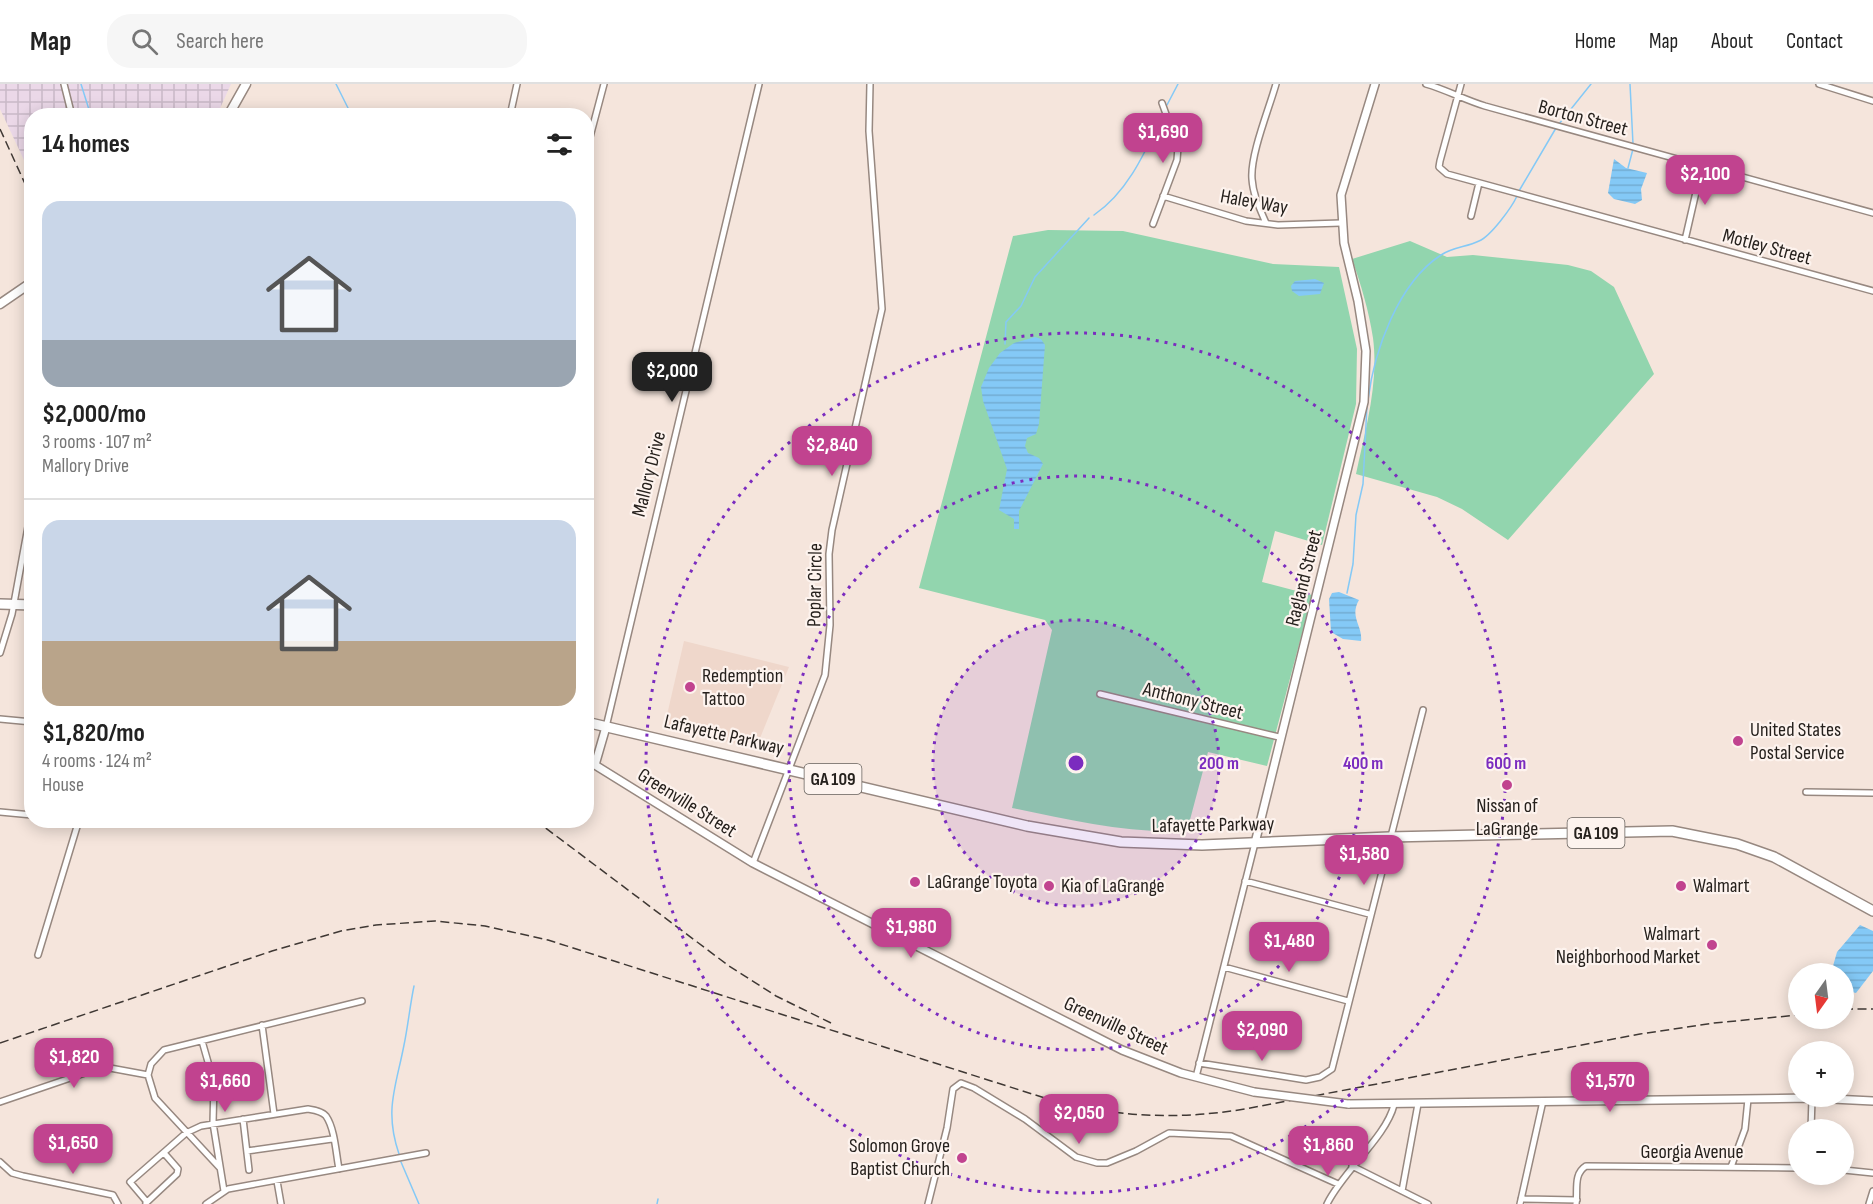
<!DOCTYPE html>
<meta charset="utf-8">
<style>
body{margin:0;font-family:"Sofia Sans Condensed",sans-serif;background:#f6f6f6;color:#222;height:100vh;display:flex;flex-direction:column;font-size:22px;white-space:nowrap}
*{box-sizing:border-box;margin:0}
p{font-size:20px;color:#767676}
.icon{flex:none;width:33px;height:33px;fill:none;stroke:currentColor;stroke-width:2;stroke-linecap:round;stroke-linejoin:round}
.map{position:relative;flex:1;overflow:hidden}
.panel{position:absolute;left:24px;top:24px;width:570px;height:720px;display:flex;flex-direction:column;background:#fff;border-radius:24px;box-shadow:0 3px 15px #0003}
.panel>*{flex:none}
.needle{width:39px;rotate:194deg}
.fabs{position:absolute;left:1788px;top:879px;display:grid;gap:12px}
.fabs a{display:grid;place-items:center;width:66px;height:66px;border-radius:50%;background:#fff;box-shadow:0 3px 15px #0003;font-size:30px}
.price{position:absolute;translate:-50% -51px;padding:0 14px;border-radius:12px;background:#c1438f;color:#fff;font-size:20px;line-height:39px;filter:drop-shadow(0 2px 3px #0008)}
.price::after{content:'';position:absolute;left:50%;top:36px;width:18px;height:14px;margin-left:-9px;background:inherit;clip-path:polygon(0 0,100% 0,50% 100%)}
.price.active{background:#222;color:#fff}
ul{padding:0;list-style:none}
li{display:grid;align-content:center;gap:12px;height:318px;padding:0 18px}
li+li{border-top:2px solid #e0e0e0}
li span{display:grid;place-items:center;height:186px;border-radius:18px;color:#555}
li>.icon{margin-inline-start:auto}
span .icon{width:108px;height:108px;fill:#fffc;stroke-width:1}
li b{font-size:26px}
h2{display:flex;justify-content:space-between;align-items:center;height:72px;padding:0 18px;font-size:26px}
header{display:flex;align-items:center;gap:36px;box-sizing:border-box;height:84px;padding:0 30px;background:#fff;border-bottom:2px solid #e0e0e0}
header strong{font-size:28px}
nav{display:flex;gap:33px;margin-inline-start:auto;font-size:21px}
.search{width:420px;height:54px;background:#f6f6f6;display:flex;align-items:center;gap:15px;box-sizing:border-box;padding:0 21px;border-radius:24px;color:#767676;font-size:22px}
.map>svg:first-child{display:block}
.built{fill:#efd7cb}
.industrial{fill:url(#industrial-grid)}
.pitch{fill:#92d5ae}
.water{fill:url(#water-rules)}
.lines{fill:none;stroke-linecap:round;stroke-linejoin:round}
.stream{stroke:#84c9f6;stroke-width:1.5}
.minor-casing{stroke:#978880;stroke-width:8}
.tertiary-casing{stroke:#978880;stroke-width:10}
.primary-casing{stroke:#978880;stroke-width:11}
.trunk-casing{stroke:#978880;stroke-width:12}
.minor{stroke:#fff;stroke-width:5}
.tertiary{stroke:#fff;stroke-width:7}
.primary{stroke:#fff;stroke-width:8}
.trunk{stroke:#fff;stroke-width:9}
.rail{stroke:#3f3834;stroke-width:1.5;stroke-dasharray:9 4.5;stroke-linecap:butt}
.tertiary-bridge-casing{stroke:#978880;stroke-width:10;stroke-linecap:butt}
.tertiary-bridge{stroke:#fff;stroke-width:7}
.ring{fill:none;stroke:#7b2cbf;stroke-width:3;stroke-dasharray:3 6}
.poi-dot{fill:#c1438f;stroke:#fdf3ee;stroke-width:2}
.labels{text-anchor:middle;dominant-baseline:central;stroke-width:4.5;stroke-linejoin:round;paint-order:stroke}
.shield{fill:#fdf3ee;stroke:#66605c;stroke-width:1.5}
.shield-label{font-size:18px;font-weight:bold;fill:#26211d}
.street-label{font-size:20px;fill:#26211d;stroke:#fdf3ee}
.poi-label{font-size:20px;fill:#26211d;stroke:#fdf3ee;text-anchor:start}
.centre{fill:#7b2cbf;stroke:#fdf3ee;stroke-width:3}
.ring-label{font-size:18px;text-anchor:middle;font-weight:bold;fill:#7b2cbf;stroke:#fdf3ee;stroke-width:4.5;stroke-linejoin:round;paint-order:stroke}
</style>
<header>
<strong>Map</strong>
<div class="search"><svg class="icon" aria-label="search" viewBox="0 0 24 24"><circle cx="10" cy="10" r="6"/><path d="M15 15l6 6"/></svg>Search here</div>
<nav><a>Home</a><a>Map</a><a>About</a><a>Contact</a></nav>
</header>
<div class="map">
<svg width="1873" height="1120" viewBox="0 0 1873 1120">
<defs>
<pattern id="industrial-grid" width="8" height="8" patternUnits="userSpaceOnUse" patternTransform="scale(1.5)"><rect width="8" height="8" fill="#ebd8e8"/><path d="M0 4h8M4 0v8" fill="none" stroke="#c9b9c7"/></pattern>
<pattern id="water-rules" width="6" height="5" patternUnits="userSpaceOnUse" patternTransform="scale(1.5)"><rect width="6" height="5" fill="#84c9f6"/><path d="M0 2.5h6" fill="none" stroke="#72acd2"/></pattern>
</defs>
<rect width="100%" height="100%" fill="#f5e5dc"/>
<path class="built" d="M684,557L789,583L756,664L664,644Z"/>
<path class="industrial" d="M0,0H231L217,31L32,32L31,91L0,25Z"/>
<path class="pitch" d="M1048,146L1123,147L1273,180L1339,183L1357,265L1356,320L1322,461L1275,447L1262,498L1312,511L1267,682L1208,668L1187,747C1128,750 1070,736 1012,724L1052,546L1045,536L919,504L1013,152Z
M1410,157L1447,173L1473,171L1568,181L1591,187L1614,203L1654,290L1508,456L1462,425L1437,413L1356,390C1365,347 1379,300 1373,254C1369,227 1361,201 1352,175Z"/>
<path class="water" d="M1614,75L1626,84L1647,89L1641,105L1642,116L1635,120L1614,115L1608,109Z
M1315,195L1324,199L1320,210L1299,212L1292,207L1291,202L1295,197Z
M1035,253L1041,255L1045,261L1039,340L1036,350L1027,354L1025,362L1028,369L1039,374L1043,380L1019,427V445H1014V435L999,426L1007,385L983,317L981,303L989,284L1000,269L1014,259Z
M1339,508L1359,516C1349,533 1363,542 1361,557L1343,555L1331,548L1329,515L1332,509Z
M1860,841L1873,847V887L1856,909L1844,906V890L1831,889L1837,868Z"/>
<g class="lines">
<path class="stream" d="M81,0L91,32
M336,0L352,32
M1630,0L1633,60
M1167,21L1178,0
M1559,40L1591,0
M1628,84L1633,65
M1519,107L1556,44
M1094,131C1129,107 1146,66 1163,30
M1005,260L1006,238L1021,222L1035,193L1089,134
M1368,316C1374,267 1398,199 1441,171C1453,163 1467,163 1479,157C1491,152 1512,123 1517,112
M1347,509L1353,480L1356,431L1363,400L1367,321
M399,1070C384,1026 396,1003 404,961C408,942 410,921 414,902
M401,1078L419,1120
M657,1120L658,1115"/>
<defs>
<path id="minor" d="M64,0L72,32
M1426,0C1447,6 1465,16 1485,22L1873,129
M1461,0L1440,77L1439,83L1447,90L1873,207
M1819,0L1873,17
M510,32L517,0
M586,68L604,0
M1163,112L1246,137L1278,141L1341,139
M1471,132L1479,99
M1266,139C1260,125 1253,111 1252,95C1250,71 1269,25 1276,0
M1153,140L1177,76L1178,63L1162,19
M1685,156L1702,82
M0,569L12,530L32,421
M1100,610L1279,653
M0,635L32,638
M606,643L759,0
M586,676L595,681
M1806,708L1873,709
M0,728L32,731
M753,779L825,591L830,541L829,470L832,446L882,225L869,47L870,0
M1245,797L1369,830
M38,871L79,736
M1224,883L1348,917
M262,941L274,1030
M202,957L214,999L213,1039L224,1107
M1199,979L1306,996L1320,993L1332,985L1423,626
M1196,993L1255,759
M0,1018L85,989L110,984L148,991
M243,1035L249,1086
M1811,1046L1812,1014
M247,1067L332,1055
M0,1078L12,1089L23,1092L113,1111L118,1120
M1352,1082L1428,1120
M1731,1083L1745,1045L1748,1015
M220,1084L155,1014L148,991L151,980L164,966L362,917
M1844,1086L1873,1089
M277,1097L281,1120
M1402,1107L1418,1020
M1521,1115L1577,1116
M147,1118L130,1098L186,1049L201,1042L308,1025C314,1026 322,1027 326,1032C335,1045 336,1070 339,1085
M146,1119L177,1090L178,1085L164,1069
M206,1120L228,1105L426,1069
M928,1120L947,1044L953,1005L961,999L974,1004L1025,1035L1076,1073L1097,1079H1107L1136,1067L1169,1049L1231,1052L1338,1100
M1327,1120C1343,1087 1386,1053 1394,1021
M1520,1120L1543,1017
M1576,1120C1578,1106 1573,1090 1586,1082L1798,1084
M1869,1120L1873,1107"/>
<path id="tertiary" d="M606,643L595,681L753,779L1122,966L1181,989L1254,1008
M1255,759L1364,318L1366,267L1358,217L1344,159L1341,111L1375,0
M1348,1020L1812,1014L1873,1017"/>
<path id="primary" d="M228,32L246,0
M0,220L32,198"/>
<path id="trunk" d="M0,520L32,521
M586,638L1027,742L1121,758L1202,761L1389,753L1672,747L1737,760L1774,773L1873,827"/>
</defs>
<use href="#minor" class="minor-casing"/>
<use href="#tertiary" class="tertiary-casing"/>
<use href="#primary" class="primary-casing"/>
<use href="#trunk" class="trunk-casing"/>
<use href="#minor" class="minor"/>
<use href="#tertiary" class="tertiary"/>
<use href="#primary" class="primary"/>
<use href="#trunk" class="trunk"/>
<path class="rail" d="M0,45L32,115
M535,736L729,882L776,912L831,939
M1844,925H1873
M0,959L272,867L341,847L376,841L435,837L485,842L548,856L1051,1016C1116,1033 1178,1036 1245,1025L1640,950L1714,939L1798,931"/>
<defs>
<path id="tertiary-bridge" d="M1254,1008L1348,1020"/>
</defs>
<use href="#tertiary-bridge" class="tertiary-bridge-casing"/>
<use href="#tertiary-bridge" class="tertiary-bridge"/>
</g>
<circle cx="1076" cy="679" r="143" fill="#7b2cbf" fill-opacity=".12"/>
<g class="ring">
<circle cx="1076" cy="679" r="143"/>
<circle cx="1076" cy="679" r="287"/>
<circle cx="1076" cy="679" r="430"/>
</g>
<g class="poi-dot">
<circle cx="690" cy="603" r="6"/>
<circle cx="1738" cy="657" r="6"/>
<circle cx="1507" cy="701" r="6"/>
<circle cx="915" cy="798" r="6"/>
<circle cx="1049" cy="802" r="6"/>
<circle cx="1681" cy="802" r="6"/>
<circle cx="1712" cy="861" r="6"/>
<circle cx="962" cy="1074" r="6"/>
</g>
<g class="labels">
<g class="shield">
<rect x="804.5" y="680" width="57" height="30" rx="4.5"/>
<rect x="1567.5" y="734" width="57" height="30" rx="4.5"/>
</g>
<g class="shield-label">
<text x="833" y="695">GA 109</text>
<text x="1596" y="749">GA 109</text>
</g>
<g class="street-label">
<text transform="translate(1583 34) rotate(15)">Borton Street</text>
<text transform="translate(1254 118) rotate(10)">Haley Way</text>
<text transform="translate(1767 163) rotate(15)">Motley Street</text>
<text transform="translate(649 390) rotate(-76)">Mallory Drive</text>
<text transform="translate(1304 494) rotate(-76)">Ragland Street</text>
<text transform="translate(815 501) rotate(-89)">Poplar Circle</text>
<text transform="translate(1193 617) rotate(14)">Anthony Street</text>
<text transform="translate(724 651) rotate(13)">Lafayette Parkway</text>
<text transform="translate(687 719) rotate(32)">Greenville Street</text>
<text transform="translate(1213 741) rotate(-1)">Lafayette Parkway</text>
<text transform="translate(1116 942) rotate(25)">Greenville Street</text>
<text x="1692" y="1068">Georgia Avenue</text>
</g>
<g class="poi-label">
<text x="702" y="592">Redemption<tspan x="702" dy="23">Tattoo</tspan></text>
<text x="1750" y="646">United States<tspan x="1750" dy="23">Postal Service</tspan></text>
<text x="1507" y="722" text-anchor="middle">Nissan of<tspan x="1507" dy="23">LaGrange</tspan></text>
<text x="927" y="798">LaGrange Toyota</text>
<text x="1061" y="802">Kia of LaGrange</text>
<text x="1693" y="802">Walmart</text>
<text x="1700" y="850" text-anchor="end">Walmart<tspan x="1700" dy="23">Neighborhood Market</tspan></text>
<text x="950" y="1062" text-anchor="end">Solomon Grove<tspan x="950" dy="23">Baptist Church</tspan></text>
</g>
</g>
<circle cx="1076" cy="679" r="9" class="centre"/>
<g class="ring-label">
<text x="1219" y="685">200 m</text>
<text x="1363" y="685">400 m</text>
<text x="1506" y="685">600 m</text>
</g>
</svg>
<div class="fabs">
<a><svg class="needle" viewBox="-14 -14 28 28"><path d="M0-13l5 13h-10z" fill="#e53935"/><path d="M0 13l5-13h-10z" fill="#767676"/></svg></a>
<a>+</a>
<a>−</a>
</div>
<b class="price" style="left:1163px;top:80px">$1,690</b>
<b class="price" style="left:1705px;top:122px">$2,100</b>
<b class="price active" style="left:672px;top:319px">$2,000</b>
<b class="price" style="left:832px;top:393px">$2,840</b>
<b class="price" style="left:1364px;top:802px">$1,580</b>
<b class="price" style="left:911px;top:875px">$1,980</b>
<b class="price" style="left:1289px;top:889px">$1,480</b>
<b class="price" style="left:1262px;top:978px">$2,090</b>
<b class="price" style="left:74px;top:1005px">$1,820</b>
<b class="price" style="left:225px;top:1029px">$1,660</b>
<b class="price" style="left:1610px;top:1029px">$1,570</b>
<b class="price" style="left:1079px;top:1061px">$2,050</b>
<b class="price" style="left:73px;top:1091px">$1,650</b>
<b class="price" style="left:1328px;top:1093px">$1,860</b>
<section class="panel">
<h2>14 homes<svg class="icon" aria-label="filters" viewBox="0 0 24 24"><path d="M4 7h16M4 17h16"/><circle cx="9" cy="7" r="2"/><circle cx="15" cy="17" r="2"/></svg></h2>
<ul>
<li><span style="background:linear-gradient(#c9d6e8 75%,#9aa5b1 0)"><svg class="icon" aria-label="home" viewBox="0 0 24 24"><path d="M3 11l9-7 9 7M6 9v11h12V9"/></svg></span><div><b>$2,000/mo</b><p>3 rooms · 107 m²</p><p>Mallory Drive</p></div></li>
<li><span style="background:linear-gradient(#c9d6e8 65%,#b9a48a 0)"><svg class="icon" aria-label="home" viewBox="0 0 24 24"><path d="M3 11l9-7 9 7M6 9v11h12V9"/></svg></span><div><b>$1,820/mo</b><p>4 rooms · 124 m²</p><p>House</p></div></li>
</ul>
</section>
</div>
